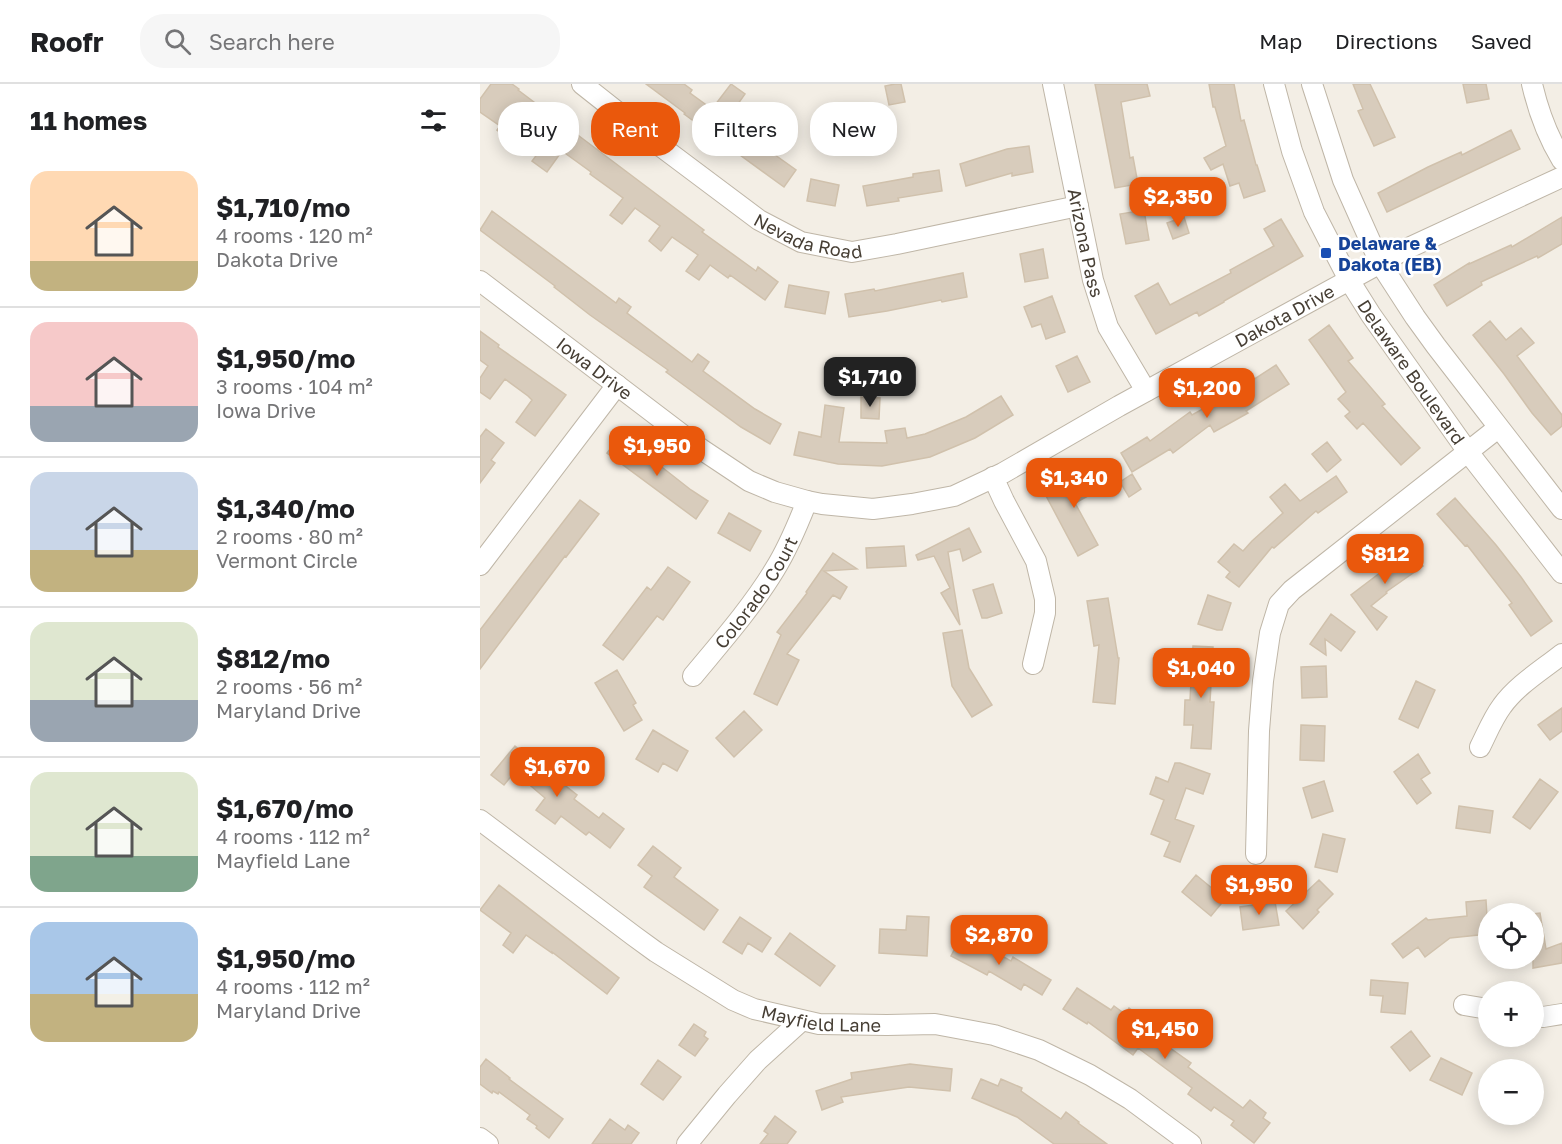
<!DOCTYPE html>
<meta charset="utf-8">
<style>
body{margin:0;font-family:"Golos Text",sans-serif;background:#f6f6f6;color:#202124;height:100vh;display:flex;flex-direction:column;font-size:22px;white-space:nowrap}
*{box-sizing:border-box;margin:0}
p{font-size:20px;color:#757577}
.icon{flex:none;width:33px;height:33px;fill:none;stroke:currentColor;stroke-width:2;stroke-linecap:round;stroke-linejoin:round}
.map{position:relative;flex:1;overflow:hidden}
.details{display:flex;flex-direction:column;background:#fff;width:480px}
.details>*{flex:none}
.guide{position:absolute;left:18px;top:18px;width:570px;height:54px;display:flex;gap:12px}
.buttons{position:absolute;left:998px;top:819px;display:grid;gap:12px}
.buttons a{display:grid;place-items:center;width:66px;height:66px;border-radius:50%;background:#fff;box-shadow:0 3px 15px #0003;font-size:30px}
.price{position:absolute;translate:-50% -51px;padding:0 14px;border-radius:12px;background:#ea580c;color:#fff;font-size:20px;line-height:39px;filter:drop-shadow(0 2px 3px #0008)}
.price::after{content:'';position:absolute;left:50%;top:36px;width:18px;height:14px;margin-left:-9px;background:inherit;clip-path:polygon(0 0,100% 0,50% 100%)}
.price.current{background:#222;color:#fff}
ul{padding:0;list-style:none}
li{display:flex;align-items:center;gap:18px;height:150px;padding:0 30px}
li+li{border-top:2px solid #e0e0e0}
li span{display:grid;place-items:center;flex:none;width:168px;height:120px;border-radius:18px;color:#555}
li>.icon{margin-inline-start:auto}
span .icon{width:72px;height:72px;fill:#fffc;stroke-width:1}
li b{font-size:26px}
h2{display:flex;justify-content:space-between;align-items:center;height:72px;padding:0 30px;font-size:26px}
.chip{padding:0 21px;border-radius:24px;background:#fff;box-shadow:0 3px 15px #0003;font-size:21px;line-height:54px}
.chip.current{background:#ea580c;color:#fff}
header{display:flex;align-items:center;gap:36px;box-sizing:border-box;height:84px;padding:0 30px;background:#fff;border-bottom:2px solid #e0e0e0}
header strong{font-size:28px}
nav{display:flex;gap:33px;margin-inline-start:auto;font-size:21px}
.search{width:420px;height:54px;background:#f6f6f6;display:flex;align-items:center;gap:15px;box-sizing:border-box;padding:0 21px;border-radius:24px;color:#757577;font-size:22px}
main{display:flex;flex:1;min-height:0}
.map>svg:first-child{display:block}
.building{fill:#d8ccbc;stroke:#d0c1ac;stroke-width:1.5}
.lines{fill:none;stroke-linecap:round;stroke-linejoin:round}
.minor-casing{stroke:#bfb6a7;stroke-width:22}
.minor{stroke:#fff;stroke-width:20}
.transit-dot{fill:#1a4fb4;stroke:#fff;stroke-width:2}
.labels{text-anchor:middle;dominant-baseline:central;stroke-width:5;stroke-linejoin:round;paint-order:stroke}
.street-label{font-size:18px;fill:#463e34;stroke:#fff}
.transit-label{font-size:18px;font-weight:bold;fill:#164399;stroke:#fff;text-anchor:start}
</style>
<header>
<strong>Roofr</strong>
<div class="search"><svg class="icon" aria-label="search" viewBox="0 0 24 24"><circle cx="10" cy="10" r="6"/><path d="M15 15l6 6"/></svg>Search here</div>
<nav><a>Map</a><a>Directions</a><a>Saved</a></nav>
</header>
<main>
<section class="details">
<h2>11 homes<svg class="icon" aria-label="filters" viewBox="0 0 24 24"><path d="M4 7h16M4 17h16"/><circle cx="9" cy="7" r="2"/><circle cx="15" cy="17" r="2"/></svg></h2>
<ul>
<li><span style="background:linear-gradient(#ffd9b3 75%,#c2b280 0)"><svg class="icon" aria-label="home" viewBox="0 0 24 24"><path d="M3 11l9-7 9 7M6 9v11h12V9"/></svg></span><div><b>$1,710/mo</b><p>4 rooms · 120 m²</p><p>Dakota Drive</p></div></li>
<li><span style="background:linear-gradient(#f6c9c9 70%,#9aa5b1 0)"><svg class="icon" aria-label="home" viewBox="0 0 24 24"><path d="M3 11l9-7 9 7M6 9v11h12V9"/></svg></span><div><b>$1,950/mo</b><p>3 rooms · 104 m²</p><p>Iowa Drive</p></div></li>
<li><span style="background:linear-gradient(#c9d6e8 65%,#c2b280 0)"><svg class="icon" aria-label="home" viewBox="0 0 24 24"><path d="M3 11l9-7 9 7M6 9v11h12V9"/></svg></span><div><b>$1,340/mo</b><p>2 rooms · 80 m²</p><p>Vermont Circle</p></div></li>
<li><span style="background:linear-gradient(#dfe7d0 65%,#9aa5b1 0)"><svg class="icon" aria-label="home" viewBox="0 0 24 24"><path d="M3 11l9-7 9 7M6 9v11h12V9"/></svg></span><div><b>$812/mo</b><p>2 rooms · 56 m²</p><p>Maryland Drive</p></div></li>
<li><span style="background:linear-gradient(#dfe7d0 70%,#7fa58c 0)"><svg class="icon" aria-label="home" viewBox="0 0 24 24"><path d="M3 11l9-7 9 7M6 9v11h12V9"/></svg></span><div><b>$1,670/mo</b><p>4 rooms · 112 m²</p><p>Mayfield Lane</p></div></li>
<li><span style="background:linear-gradient(#a9c7e8 60%,#c2b280 0)"><svg class="icon" aria-label="home" viewBox="0 0 24 24"><path d="M3 11l9-7 9 7M6 9v11h12V9"/></svg></span><div><b>$1,950/mo</b><p>4 rooms · 112 m²</p><p>Maryland Drive</p></div></li>
</ul>
</section>
<div class="map">
<svg width="1082" height="1060" viewBox="0 0 1082 1060">
<rect width="100%" height="100%" fill="#f3eee5"/>
<path class="building" d="M11,0H32L39,5L38,6L224,146L222,148L276,187L278,183L298,198L285,216L250,191L248,194L230,181L219,196L206,187L218,171L192,153L181,167L169,157L180,142L155,124L142,140L130,131L143,114L110,90L111,88L82,67L67,88L52,77L68,56L45,39L31,57L17,46L20,42L0,28V15Z
M166,0H204L212,6L210,9L232,25L251,0L265,10L248,34L279,56L277,58L316,86L304,103L242,58L204,30L205,29Z
M415,0H421L425,18L409,21L405,2Z
M615,0H667L670,12L641,18L650,74L653,73L658,100L635,104Z
M729,0H754L761,37L764,36L776,81H777L785,107L764,114L759,99L750,102L743,80L731,86L724,74L746,62L735,23H733Z
M873,0H890L915,53L894,62L878,27L883,25Z
M983,0H1006L1009,15L987,19Z
M1031,46L1040,65L907,128L898,109L948,83L981,68L982,71Z
M549,62L553,88L532,92V89L486,102L480,80L527,65Z
M459,86L462,107L418,114L419,117L387,122L383,102L433,93V90Z
M331,95L359,101L355,122L327,117Z
M664,126L669,156L646,160L640,130Z
M12,127L136,219L139,214L151,223L147,229L212,278L218,270L229,278L223,287L275,325L301,340L290,360L261,343L224,316L186,288L188,286L110,231L74,203L75,202L0,146Z
M704,133L709,149L693,155L687,139Z
M1082,133V160L1058,174L1057,172L1001,198L1002,201L967,222L954,201L989,179V180L1031,161L1032,163Z
M801,135L823,172L744,217V218L719,232L717,228L676,250L655,212L678,199L690,221L751,189L750,186L794,162L784,145Z
M563,165L568,194L545,198L540,170Z
M483,189L487,213L462,218L461,216L407,227L369,233L365,210L394,205L395,207Z
M309,201L349,208L345,230L305,223Z
M572,212L585,248L566,255L561,240L552,243L544,223Z
M1010,237L1026,256L1041,244L1054,259L1037,272L1082,331V342L1071,351L1052,329L1024,290L993,251Z
M849,241L873,274L868,277L905,320L902,322L940,364L921,381L883,339L877,345L865,332L870,328L858,315L866,308L829,256Z
M0,247L19,261L18,263L86,311L55,352L36,338L52,316L48,312L25,295L10,315L0,308V294L8,282L0,276Z
M597,272L610,298L588,308L576,282Z
M796,281L809,300L766,327L768,329L734,348L730,341L693,369L690,365L652,388L641,369L667,353L670,357L710,328L712,331L759,305Z
M521,312L533,331L495,354L450,373L402,382L358,380L314,371L319,348L341,353L345,321L364,324L359,358L407,359L405,347L425,344L427,354L445,350L486,333Z
M381,313L400,314L399,335L381,334Z
M6,345L24,359L11,376L15,379L0,399V353Z
M141,351L211,406L228,417L216,435L127,369Z
M847,358L861,376L847,388L832,370Z
M609,385L619,406L595,419L618,461L598,472L564,408Z
M652,390L661,405L649,413L640,398Z
M856,392L867,408L838,429L836,427L794,464L792,463L759,503L746,493L750,488L738,478L754,460L763,467L772,457L803,429L790,413L805,400L820,417Z
M975,414L1016,461L1041,493L1072,537L1051,552L1029,521L1032,519L987,461L985,462L957,430Z
M100,416L119,430L86,473L85,472L0,585V546Z
M249,429L281,447L270,467L238,449Z
M489,444L501,468L483,477L480,465L468,468L480,541L461,509L470,504L454,472L438,476L436,471Z
M424,462L426,482L387,484L386,464Z
M932,464L943,482L906,508L907,509L891,522L907,533L897,546L871,511L909,482L908,481Z
M353,469L377,485L344,487L367,503L360,515L353,511L307,570L319,576L297,621L274,610L301,551L297,548L327,509L326,508Z
M188,483L210,498L183,536L177,532L143,576L123,561L167,503L171,506Z
M513,500L522,529L507,534H502L493,506Z
M728,511L751,519L742,546H737L718,540Z
M628,514L638,574H639L635,620L613,618L619,561L614,562L607,517Z
M851,530L875,548L861,567L845,555L846,571L830,560Z
M482,546L489,584L512,621L492,633L472,602L463,549Z
M713,562L733,563L730,618H734L731,665L711,664L713,641H704L705,616H710Z
M846,582L847,613L822,614L821,583Z
M137,586L156,619L153,621L162,636L144,647L115,599Z
M936,597L955,606L938,644L919,635Z
M1082,624V647L1070,656L1058,641Z
M264,627L282,646L254,673L236,654Z
M821,641L845,642L844,677L820,676Z
M173,646L208,667L197,687L183,679L178,688L156,675Z
M35,662L97,711L94,715L119,734L123,729L144,745L130,764L109,748L106,751L81,732L75,740L56,726L65,714L45,697L44,698L33,690L24,701L11,691Z
M938,670L950,689L941,695L951,709L937,720L914,688Z
M695,679H700L730,690L723,710L706,704L695,735L714,742L700,778L684,772L690,758L671,750L684,716L670,710L676,693L688,698Z
M1060,695L1078,708L1050,745L1033,733Z
M844,697L853,727L832,734L823,704Z
M979,722L1013,727L1010,749L976,744Z
M843,750L865,755L857,788L835,783Z
M173,762L201,784L194,793L238,826L224,846L164,803L172,792L158,781Z
M716,791L745,815L731,832L702,808Z
M839,796L853,810L837,826L839,828L823,845L806,827Z
M19,801L139,894L127,910L72,868V869L46,851L33,869L23,861L31,849L0,826Z
M1006,816L1008,850L970,854L945,873L938,863L923,874L912,860L946,834L948,836L987,832L986,818Z
M795,818L799,841L763,846L760,823Z
M1060,829L1066,865L1082,859V879L1053,884V830Z
M427,832L449,833L447,872L399,869L400,845L426,846Z
M260,833L291,854L282,868L268,859L262,870L243,858Z
M310,849L355,882L340,902L295,870Z
M482,851L531,877L533,873L571,896L562,911L544,900L541,906L509,887L507,891L471,872Z
M891,896L928,899L925,930L901,928L903,912L890,911Z
M597,904L631,926L634,922L645,930L649,924L664,935L659,942L711,979L708,983L763,1024L770,1016L786,1029L783,1034L790,1039L774,1059L751,1041L754,1037L734,1023L731,1027L708,1010L712,1004L658,964L653,971L608,938L607,940L583,925Z
M214,940L226,948L224,952L228,955L215,972L199,961Z
M931,947L950,972L930,987L911,963Z
M961,974L992,989L982,1011L950,996Z
M6,975L30,994L29,995L83,1035L69,1054L56,1044L57,1042L47,1035L50,1031L19,1008L18,1010L13,1007L12,1009L0,1000V983Z
M178,976L201,993L183,1016L161,1000Z
M430,980L472,985L470,1007L429,1003L361,1013L363,1018L342,1026L336,1007L372,995L371,989Z
M501,995L518,1002L521,995L542,1004L541,1007L581,1035L586,1028L599,1038L598,1039L627,1060H574L537,1033L492,1014Z
M295,1032L316,1048L307,1060H280L288,1050L284,1047Z
M130,1035L145,1046L148,1041L159,1049L151,1060H112Z"/>
<g class="lines">
<defs>
<g id="minor">
<path id="s1" d="M102,0L183,64L279,136L321,158L372,168L417,160L598,122"/>
<path id="s2" d="M573,0L613,196L628,243L666,307"/>
<path id="s3" d="M794,0L812,67L834,128L869,196L891,231L988,368L1082,489"/>
<path d="M832,0L863,96L900,179L935,233L956,262L1082,425"/>
<path d="M1052,0C1058,26 1068,53 1082,76"/>
<path id="s4" d="M0,197L221,365L269,397L295,408L327,417L342,420L393,425L432,420L474,412L523,389L639,322L924,166L1082,93"/>
<path d="M513,393L524,417L556,477L565,515V529L553,580"/>
<path d="M0,481L137,301"/>
<path id="s5" d="M213,592C242,557 272,523 295,485C308,464 318,440 327,417"/>
<path d="M1000,663C1007,649 1013,634 1022,622C1037,601 1062,586 1082,570"/>
<path id="s6" d="M0,736L154,852L176,868L253,916L274,925L339,940L407,941L455,940L514,951L559,966L610,991L650,1015L711,1060"/>
<path d="M776,770L779,647L783,597L790,549L799,520L812,506L1018,344"/>
<path d="M984,921L1008,925"/>
<path d="M1053,931L1063,933L1082,930"/>
<path d="M0,1054L8,1060"/>
<path d="M207,1060L247,1011L278,976L321,937"/>
</g>
</defs>
<use href="#minor" class="minor-casing"/>
<use href="#minor" class="minor"/>
</g>
<rect class="transit-dot" x="840" y="163" width="12" height="12" rx="3"/>
<g class="labels">
<g class="street-label">
<text stroke="none"><textPath href="#s1" startOffset="276">Nevada Road</textPath></text>
<text stroke="none"><textPath href="#s2" startOffset="162">Arizona Pass</textPath></text>
<text stroke="none"><textPath href="#s4" startOffset="922">Dakota Drive</textPath></text>
<text stroke="none"><textPath href="#s4" startOffset="144">Iowa Drive</textPath></text>
<text stroke="none"><textPath href="#s3" startOffset="322">Delaware Boulevard</textPath></text>
<text stroke="none"><textPath href="#s5" startOffset="105">Colorado Court</textPath></text>
<text stroke="none"><textPath href="#s6" startOffset="402">Mayfield Lane</textPath></text>
</g>
<g class="transit-label">
<text x="858" y="159">Delaware &amp;<tspan x="858" dy="21">Dakota (EB)</tspan></text>
</g>
</g>
</svg>
<div class="buttons">
<a><svg class="icon" aria-label="locate" viewBox="0 0 24 24"><circle cx="12" cy="12" r="6"/><path d="M12 2v4M12 18v4M2 12h4M18 12h4"/></svg></a>
<a>+</a>
<a>−</a>
</div>
<b class="price" style="left:698px;top:144px">$2,350</b>
<b class="price current" style="left:390px;top:324px">$1,710</b>
<b class="price" style="left:727px;top:335px">$1,200</b>
<b class="price" style="left:177px;top:393px">$1,950</b>
<b class="price" style="left:594px;top:425px">$1,340</b>
<b class="price" style="left:905px;top:501px">$812</b>
<b class="price" style="left:721px;top:615px">$1,040</b>
<b class="price" style="left:77px;top:714px">$1,670</b>
<b class="price" style="left:779px;top:832px">$1,950</b>
<b class="price" style="left:519px;top:882px">$2,870</b>
<b class="price" style="left:685px;top:976px">$1,450</b>
<div class="guide">
<a class="chip">Buy</a>
<a class="chip current">Rent</a>
<a class="chip">Filters</a>
<a class="chip">New</a>
</div>
</div>
</main>
